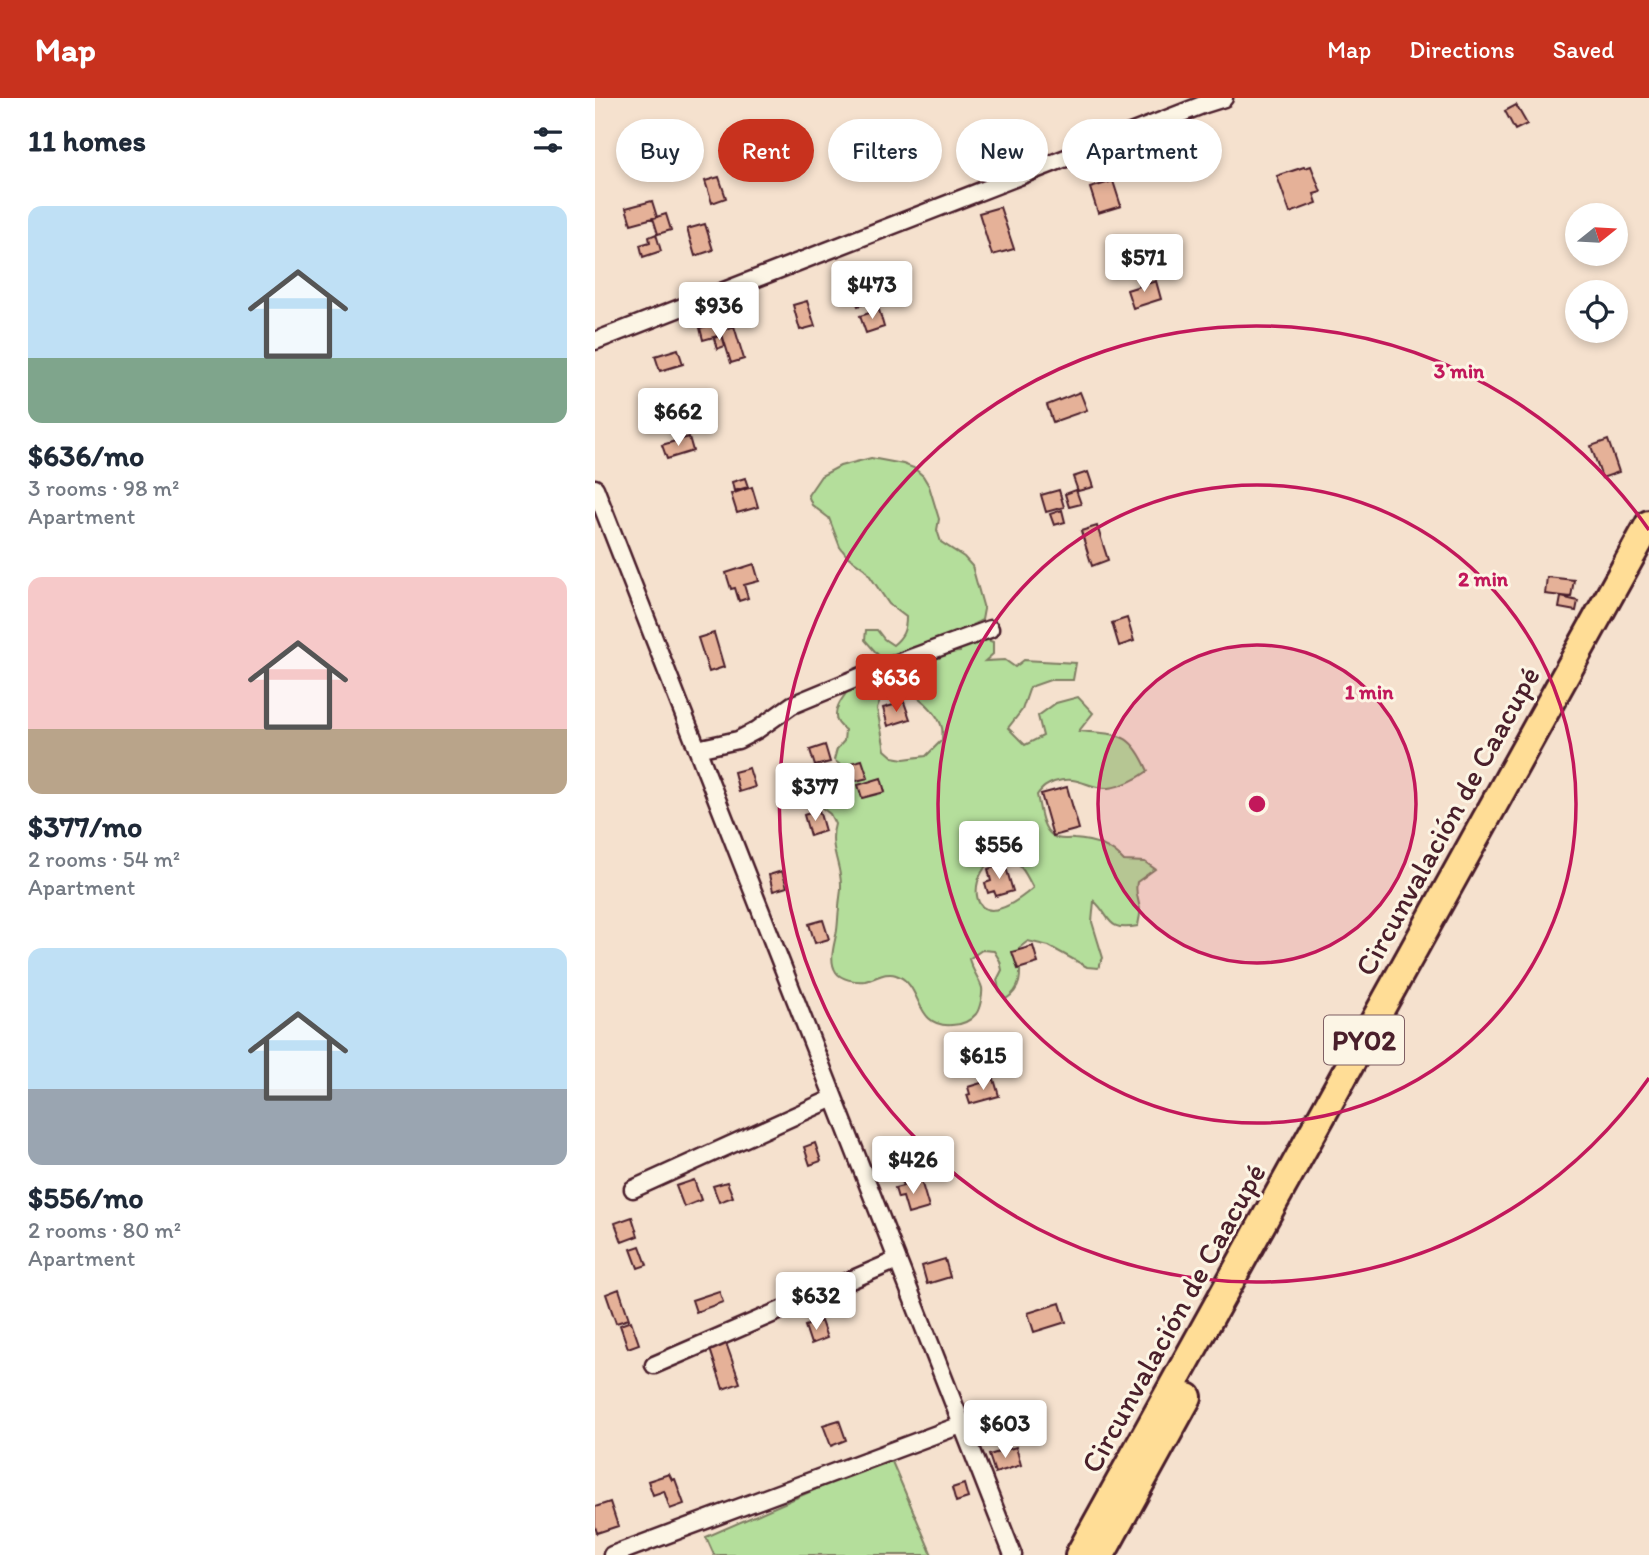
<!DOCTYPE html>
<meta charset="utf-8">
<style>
body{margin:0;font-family:Itim,sans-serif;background:#f6f6f7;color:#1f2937;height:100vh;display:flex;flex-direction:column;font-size:26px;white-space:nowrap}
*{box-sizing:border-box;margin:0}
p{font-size:23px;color:#747a83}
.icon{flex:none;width:38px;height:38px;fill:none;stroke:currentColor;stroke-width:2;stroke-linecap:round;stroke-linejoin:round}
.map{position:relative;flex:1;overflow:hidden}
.drawer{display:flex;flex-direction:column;background:#fff;width:595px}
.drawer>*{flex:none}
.banner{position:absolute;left:21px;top:21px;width:665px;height:63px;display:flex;gap:14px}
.needle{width:46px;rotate:72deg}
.fabs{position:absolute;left:970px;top:105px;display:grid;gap:14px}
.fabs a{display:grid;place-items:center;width:63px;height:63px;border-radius:50%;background:#fff;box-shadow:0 4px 10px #0003;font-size:35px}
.price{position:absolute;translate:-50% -60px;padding:0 16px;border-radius:7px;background:#fff;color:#222;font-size:23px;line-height:46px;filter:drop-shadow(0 2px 4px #0008)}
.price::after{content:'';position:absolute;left:50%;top:42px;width:21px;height:16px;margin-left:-10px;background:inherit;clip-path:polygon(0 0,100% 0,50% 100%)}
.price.selected{background:#c8321e;color:#fff}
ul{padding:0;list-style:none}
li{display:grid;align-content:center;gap:14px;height:371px;padding:0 28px}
li span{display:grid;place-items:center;height:217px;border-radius:14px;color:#555}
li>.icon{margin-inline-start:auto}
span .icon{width:126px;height:126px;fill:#fffc;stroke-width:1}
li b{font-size:30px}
h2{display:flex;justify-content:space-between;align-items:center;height:84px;padding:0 28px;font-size:30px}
.chip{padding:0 24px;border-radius:32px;background:#fff;box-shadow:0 4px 10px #0003;font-size:24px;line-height:63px}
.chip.selected{background:#c8321e;color:#fff}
header{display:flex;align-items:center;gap:42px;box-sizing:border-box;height:98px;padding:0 35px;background:#c8321e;color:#fff}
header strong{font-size:33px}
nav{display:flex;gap:38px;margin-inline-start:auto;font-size:24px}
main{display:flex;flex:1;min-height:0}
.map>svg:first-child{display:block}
.green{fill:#b4de9b;stroke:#7f7e63;stroke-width:2;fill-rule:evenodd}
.building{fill:#e5b198;stroke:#4a1f2b;stroke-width:2}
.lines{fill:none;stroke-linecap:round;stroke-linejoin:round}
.minor-casing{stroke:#4a1f2b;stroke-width:21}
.trunk-casing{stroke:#4a1f2b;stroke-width:32}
.minor{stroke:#fcf5e5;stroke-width:16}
.trunk{stroke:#ffdd96;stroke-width:26}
.ring{fill:none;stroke:#c2185b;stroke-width:3.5}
.labels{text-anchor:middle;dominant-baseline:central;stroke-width:6;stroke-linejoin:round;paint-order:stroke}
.shield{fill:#fcf5e5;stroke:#7f5f63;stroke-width:2}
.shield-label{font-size:28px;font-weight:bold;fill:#4a1f2b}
.street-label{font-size:30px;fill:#4a1f2b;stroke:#fcf5e5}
.centre{fill:#c2185b;stroke:#fcf5e5;stroke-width:3.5}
.ring-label{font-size:21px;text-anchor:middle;font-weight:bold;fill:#c2185b;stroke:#fcf5e5;stroke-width:6;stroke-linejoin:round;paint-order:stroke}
</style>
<header>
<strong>Map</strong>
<nav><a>Map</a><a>Directions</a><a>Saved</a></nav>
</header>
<main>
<section class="drawer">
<h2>11 homes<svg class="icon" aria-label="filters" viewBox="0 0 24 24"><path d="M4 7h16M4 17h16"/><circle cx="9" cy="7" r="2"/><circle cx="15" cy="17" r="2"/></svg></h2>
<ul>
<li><span style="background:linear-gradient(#bfe0f5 70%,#7fa58c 0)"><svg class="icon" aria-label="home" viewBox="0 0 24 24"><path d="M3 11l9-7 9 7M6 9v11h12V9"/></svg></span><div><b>$636/mo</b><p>3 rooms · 98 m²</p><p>Apartment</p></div></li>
<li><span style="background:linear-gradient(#f6c9c9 70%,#b9a48a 0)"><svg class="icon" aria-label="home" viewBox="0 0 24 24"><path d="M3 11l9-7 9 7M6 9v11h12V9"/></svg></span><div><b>$377/mo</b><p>2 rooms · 54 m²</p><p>Apartment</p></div></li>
<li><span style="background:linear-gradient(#bfe0f5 65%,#9aa5b1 0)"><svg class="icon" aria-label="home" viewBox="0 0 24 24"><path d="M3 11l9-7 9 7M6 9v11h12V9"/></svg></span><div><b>$556/mo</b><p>2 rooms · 80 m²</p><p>Apartment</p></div></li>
</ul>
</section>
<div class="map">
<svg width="1054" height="1457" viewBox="0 0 1054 1457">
<rect width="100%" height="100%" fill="#f5e1ce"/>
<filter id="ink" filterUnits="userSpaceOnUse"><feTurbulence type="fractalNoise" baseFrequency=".0143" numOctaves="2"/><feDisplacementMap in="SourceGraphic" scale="14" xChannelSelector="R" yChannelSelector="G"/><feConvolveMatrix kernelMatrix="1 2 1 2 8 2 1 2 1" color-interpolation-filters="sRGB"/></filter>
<g filter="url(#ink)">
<path class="green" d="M276,360L308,366L319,370L328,378L334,388L344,421L342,432L346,444L369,459L377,468L389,511L387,522L377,527L370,536L344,555L365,554V542L387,540L398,544V556L390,563L410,562L420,569L429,562L481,565L478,582H455L435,589L427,612L413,630L430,647L448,638L443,618L461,605L483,599L498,615L484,633C524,637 535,632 553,673C542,681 526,689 513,690C491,691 485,676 459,684C451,687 448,689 442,697C445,709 446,730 458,738C464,743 472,740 479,741C499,742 516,748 529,763L550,764L560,771L542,784C539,799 546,803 545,816C545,818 543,826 543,828C510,834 517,819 499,803L497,824L508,860L503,870L492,869L454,848L433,843L424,850C424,870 431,888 411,901L404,892L402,882L407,872L405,863L399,853L387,852L374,861C377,872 385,882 387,890C388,896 385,911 381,916C375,923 366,927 357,927C318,930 329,887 301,877C291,873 280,881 270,883C261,884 246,882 241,874C233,862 240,845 242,832C243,825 243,818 244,810C244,803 246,796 246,789C247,767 233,750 240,726L235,716L218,703L219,692L231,674L249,670L239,662L242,651L249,643L250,632C248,631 243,625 242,623C236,608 257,589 265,578L286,574L284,558L270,542L271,532H282L289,541L298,547C308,539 311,532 311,519L294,506L270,471L252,458L245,449L234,420L217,407L213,397L226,378L245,368ZM317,596C328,601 344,617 347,630C348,634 347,638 347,642L331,658L309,661L298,659L290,652L282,611L285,603ZM407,757C426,765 429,772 438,790C367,851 371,766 407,757Z
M295,1359L337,1457H119L111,1439Z"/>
<path class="building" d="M921,7L932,26L920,32L910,13Z
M716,68L726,94L719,96L722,105L695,115L682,78L709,69L710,70Z
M124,79L131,100L117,105L110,83Z
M518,83L526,108L503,115L495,90Z
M57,103L62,119L36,126L31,110Z
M405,109L419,151L397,157L384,115Z
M71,116L76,132L63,136L58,120Z
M110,126L118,152L100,158L92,131Z
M61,136L66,153L48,159L45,147L55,144L54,139Z
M273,169L283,201L263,208L252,176Z
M561,183L566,201L538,210L532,192Z
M212,203L220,228L205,232L198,207Z
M284,212L289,229L271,235L265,218Z
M122,225L126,237L108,242L105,230Z
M139,228L149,261L136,265L126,233Z
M127,237L130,248L122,251L119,240Z
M83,251L88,266L65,273L60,258Z
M485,294L492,312L458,324L452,307Z
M94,339L98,353L72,361L67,347Z
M1013,342L1024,374L1007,380L996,348Z
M493,374L498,389L483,393L478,379Z
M150,380L153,389L139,393L137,384Z
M157,389L163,409L142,415L136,396Z
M464,392L469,409L451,414L446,397Z
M481,392L486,406L474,409L470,396Z
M467,412L470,424L459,427L455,416Z
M502,428L513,462L497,468L486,433Z
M159,466L164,483L149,487L153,500L144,503L140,490L136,491L131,475Z
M952,479L979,482L976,499L950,496Z
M966,499L983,503L981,513L964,510Z
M532,520L539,543L524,548L517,525Z
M119,535L129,569L114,574L103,540Z
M309,604L315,621L293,628L288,610Z
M230,647L235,664L220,668L215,652Z
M267,662L273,680L261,683L256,665Z
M154,670L160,689L144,694L139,674Z
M286,680L290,694L267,700L263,687Z
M472,689L484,731L458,738L446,696Z
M224,712L230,733L215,738L209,717Z
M410,766L418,793L401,798L399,793L393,795L390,785L396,783L393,771Z
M187,773L192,789L178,793L174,777Z
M228,822L234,841L220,845L214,826Z
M438,848L443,865L423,871L417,854Z
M399,981L404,998L375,1006L372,997L375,996L373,989Z
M220,1045L226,1063L215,1067L209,1049Z
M325,1079L334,1110L313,1116L308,1099L303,1100L300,1090L308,1088L307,1085Z
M99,1082L106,1102L89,1109L81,1088Z
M132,1084L138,1099L124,1104L118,1088Z
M37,1119L43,1138L27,1144L20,1125Z
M45,1148L52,1167L43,1170L36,1151Z
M350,1161L355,1179L332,1186L327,1168Z
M24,1191L34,1221L21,1225L11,1196Z
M124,1193L128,1204L101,1214L97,1202Z
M465,1205L471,1224L439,1234L433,1215Z
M36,1223L44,1246L33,1250L25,1227Z
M226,1223L232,1240L216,1246L210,1228Z
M131,1245L145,1285L128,1291L115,1251Z
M422,1313L427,1326L402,1334L398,1320Z
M244,1322L251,1342L236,1348L228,1327Z
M421,1349L426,1367L400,1375L394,1357Z
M74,1376L77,1382L80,1381L89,1406L75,1411L69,1393L58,1397L53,1383Z
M369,1386L373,1400L361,1404L357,1390Z
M15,1404L23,1428L2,1435L0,1428V1409Z"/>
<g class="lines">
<defs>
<path id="minor" d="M0,243L610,6L629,0
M0,390L418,1457
M102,651L143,642L162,632L197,607L272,576L395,531
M38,1091L239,1000
M59,1267L302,1162
M17,1457L366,1327"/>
<path id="trunk" d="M484,1457L1054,426
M506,1457L593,1299"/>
</defs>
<use href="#minor" class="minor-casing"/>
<use href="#trunk" class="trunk-casing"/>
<use href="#minor" class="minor"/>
<use href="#trunk" class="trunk"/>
</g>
</g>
<circle cx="662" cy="706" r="159" fill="#c2185b" fill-opacity=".12"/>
<g class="ring">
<circle cx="662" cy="706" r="159"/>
<circle cx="662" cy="706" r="319"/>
<path d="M1054 980A478 478 0 1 1 1054 432"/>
</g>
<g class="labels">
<rect class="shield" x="729" y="917.5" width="80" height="49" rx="5"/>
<g class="shield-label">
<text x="769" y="942">PY02</text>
</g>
<g class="street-label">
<text transform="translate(852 723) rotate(-61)">Circunvalación de Caacupé</text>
<text transform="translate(578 1220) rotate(-61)">Circunvalación de Caacupé</text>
</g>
</g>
<circle cx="662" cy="706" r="10" class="centre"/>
<g class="ring-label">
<text x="864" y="280">3 min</text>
<text x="888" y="488">2 min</text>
<text x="774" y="601">1 min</text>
</g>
</svg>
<div class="fabs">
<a><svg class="needle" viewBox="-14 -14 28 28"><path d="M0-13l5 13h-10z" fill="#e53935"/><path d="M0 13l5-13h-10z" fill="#747a83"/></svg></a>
<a><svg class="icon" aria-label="locate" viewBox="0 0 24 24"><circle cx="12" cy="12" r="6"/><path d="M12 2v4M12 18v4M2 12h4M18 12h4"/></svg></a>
</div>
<b class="price" style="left:549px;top:196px">$571</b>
<b class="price" style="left:277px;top:223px">$473</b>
<b class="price" style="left:124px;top:244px">$936</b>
<b class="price" style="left:83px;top:350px">$662</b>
<b class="price selected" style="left:301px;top:616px">$636</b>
<b class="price" style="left:220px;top:725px">$377</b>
<b class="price" style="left:404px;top:783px">$556</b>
<b class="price" style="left:388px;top:994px">$615</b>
<b class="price" style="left:318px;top:1098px">$426</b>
<b class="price" style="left:221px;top:1234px">$632</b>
<b class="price" style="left:410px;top:1362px">$603</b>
<div class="banner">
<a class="chip">Buy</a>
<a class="chip selected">Rent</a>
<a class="chip">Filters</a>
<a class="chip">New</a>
<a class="chip">Apartment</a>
</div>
</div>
</main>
